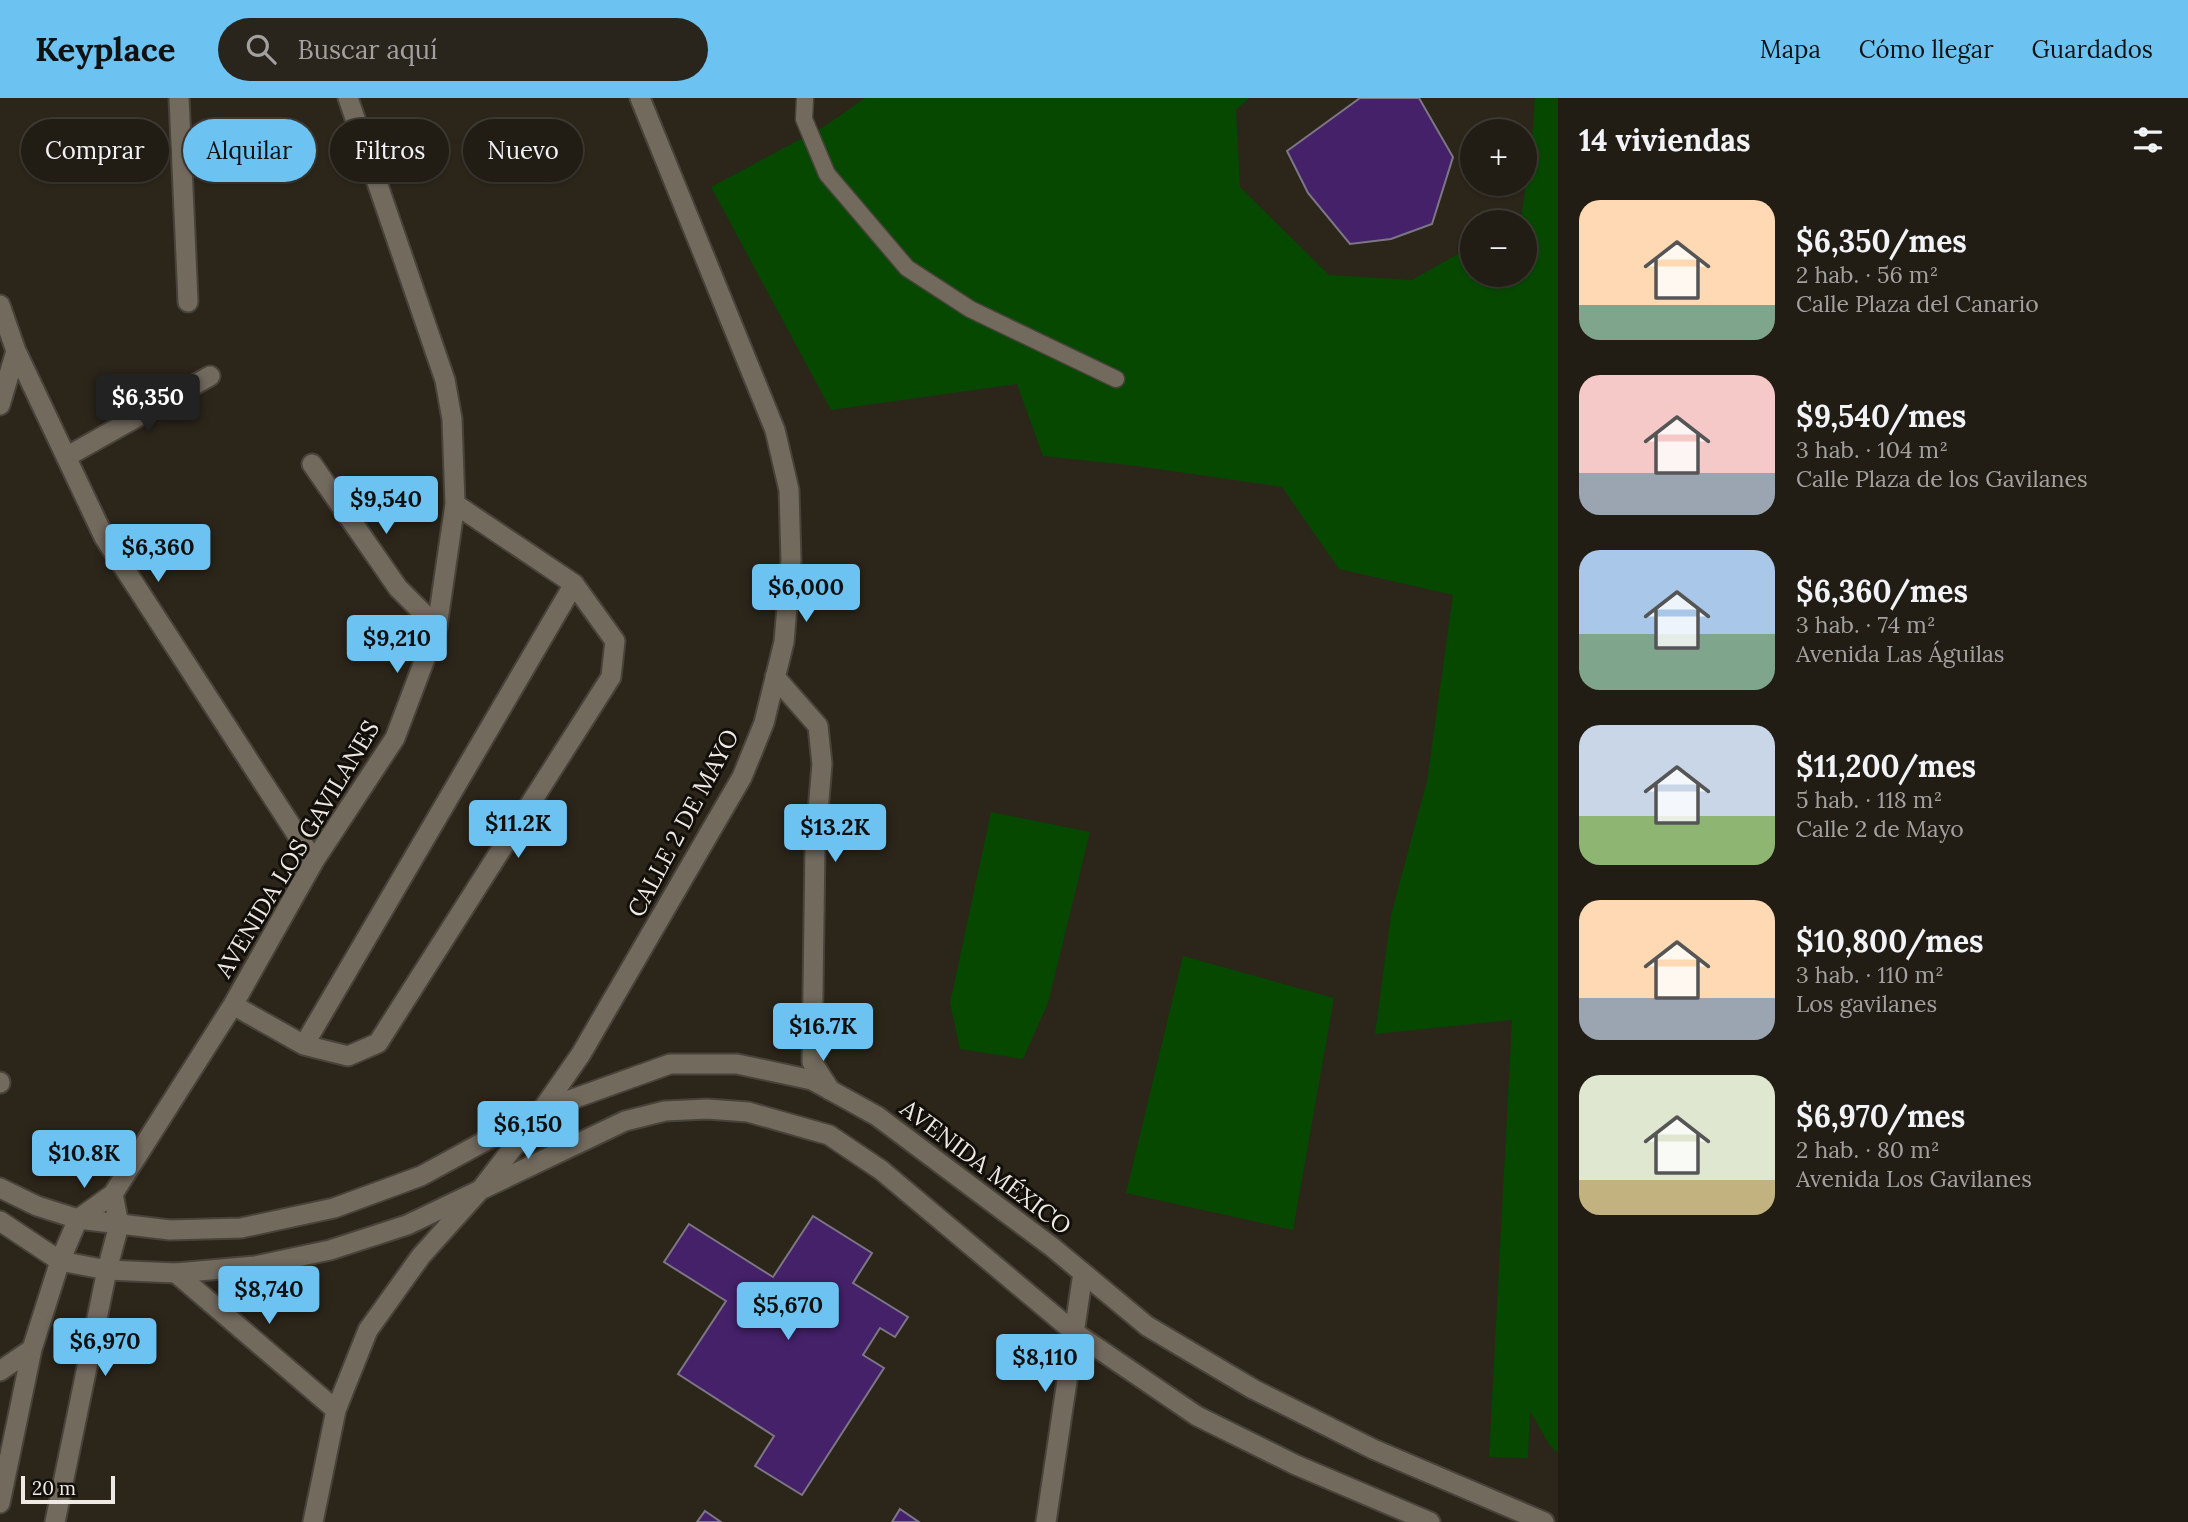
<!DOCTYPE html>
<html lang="es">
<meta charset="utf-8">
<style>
body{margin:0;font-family:Lora,serif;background:#29251d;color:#f1f3f6;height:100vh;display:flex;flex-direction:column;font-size:26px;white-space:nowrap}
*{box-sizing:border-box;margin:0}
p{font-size:23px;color:#a2a1a0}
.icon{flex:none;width:38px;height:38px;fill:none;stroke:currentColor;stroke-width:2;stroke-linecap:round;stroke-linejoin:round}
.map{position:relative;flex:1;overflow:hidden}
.sheet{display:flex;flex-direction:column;background:#211c14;width:630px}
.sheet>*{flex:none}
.hud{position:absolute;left:21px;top:21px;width:665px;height:63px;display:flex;gap:14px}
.tools{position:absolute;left:1460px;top:21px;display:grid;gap:14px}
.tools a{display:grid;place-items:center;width:77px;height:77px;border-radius:50%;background:#211c14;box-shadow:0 2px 5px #0004,0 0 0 2px #3e3a34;font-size:35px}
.scale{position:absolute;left:21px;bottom:18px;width:94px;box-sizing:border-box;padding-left:7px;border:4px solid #eeeae3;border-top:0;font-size:19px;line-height:24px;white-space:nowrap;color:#eeeae3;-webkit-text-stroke:5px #120f0a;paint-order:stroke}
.price{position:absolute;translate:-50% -60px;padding:0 16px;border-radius:7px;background:#6cc3f2;color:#111;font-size:23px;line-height:46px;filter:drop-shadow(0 2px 4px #0008)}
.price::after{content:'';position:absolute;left:50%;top:42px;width:21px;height:16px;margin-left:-10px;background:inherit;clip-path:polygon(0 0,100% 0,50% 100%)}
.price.current{background:#222;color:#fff}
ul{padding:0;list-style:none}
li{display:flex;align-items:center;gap:21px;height:175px;padding:0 21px}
li span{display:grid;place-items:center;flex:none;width:196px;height:140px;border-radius:21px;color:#555}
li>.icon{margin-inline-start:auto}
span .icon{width:84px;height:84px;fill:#fffc;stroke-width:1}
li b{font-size:30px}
h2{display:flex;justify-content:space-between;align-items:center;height:84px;padding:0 21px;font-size:30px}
.chip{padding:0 24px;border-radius:32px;background:#211c14;box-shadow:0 2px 5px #0004,0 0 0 2px #3e3a34;font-size:24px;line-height:63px}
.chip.current{background:#6cc3f2;color:#111}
header{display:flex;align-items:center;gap:42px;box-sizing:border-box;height:98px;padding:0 35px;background:#6cc3f2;color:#111}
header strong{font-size:33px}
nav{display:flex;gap:38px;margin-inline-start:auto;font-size:24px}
.search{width:490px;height:63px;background:#29251d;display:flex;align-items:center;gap:18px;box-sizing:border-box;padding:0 24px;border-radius:38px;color:#a2a1a0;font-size:26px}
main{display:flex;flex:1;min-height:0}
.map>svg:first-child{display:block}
.green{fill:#064800}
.building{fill:#45216a;stroke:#7c7785;stroke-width:2}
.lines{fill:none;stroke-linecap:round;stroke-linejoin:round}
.service-casing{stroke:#48433a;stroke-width:19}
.minor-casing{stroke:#48433a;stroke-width:23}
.tertiary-casing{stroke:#48433a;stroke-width:23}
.service{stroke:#736a5e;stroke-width:16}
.minor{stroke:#736a5e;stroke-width:19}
.tertiary{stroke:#736a5e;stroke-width:19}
.labels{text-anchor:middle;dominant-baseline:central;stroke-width:6;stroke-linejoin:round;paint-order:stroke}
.street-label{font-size:24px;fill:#eeeae3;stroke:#120f0a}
</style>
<header>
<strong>Keyplace</strong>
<div class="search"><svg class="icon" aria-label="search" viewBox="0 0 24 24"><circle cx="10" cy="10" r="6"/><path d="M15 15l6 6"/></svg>Buscar aquí</div>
<nav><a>Mapa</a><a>Cómo llegar</a><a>Guardados</a></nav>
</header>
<main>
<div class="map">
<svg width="1558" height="1424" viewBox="0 0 1558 1424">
<rect width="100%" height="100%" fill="#2c251a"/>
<path class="green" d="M865,0H1249L1236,12L1240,89L1329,177L1412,182L1472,148V177H1524V124H1515L1521,120L1531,53L1535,0H1558V1355L1549,1346L1530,1313L1528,1360L1489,1359L1512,922L1375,936L1391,817L1427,683L1453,497L1339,471L1282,389L1137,368L1043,358L1017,286L831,312L711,89L825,28Z
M991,714L1090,734L1048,905L1023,961L960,951L950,905Z
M1183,858L1334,900L1293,1132L1126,1095Z"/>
<path class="building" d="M1360,0H1419L1453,59L1432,126L1391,141L1350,146L1308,95L1287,53Z
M813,1118L872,1155L853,1185L908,1219L895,1239L880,1230L863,1257L884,1270L802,1397L755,1368L774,1338L678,1276L726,1203L664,1164L689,1126L773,1179Z
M900,1411L919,1424H892Z
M705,1413L721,1424H697Z"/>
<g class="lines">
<defs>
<path id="service" d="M805,0L804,21L827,76L907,170L970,211L1116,281"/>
<path id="minor" d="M179,0L188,204
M0,207L16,253L104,439L314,763
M0,307L16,253
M66,359L210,278
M312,366L398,490L437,529
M775,579L818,628L822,666L815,749L812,964L830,992
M233,907L304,947L574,486L455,406
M304,947L348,958L378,945L611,579L615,543L574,486
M0,984V985
M176,1175L336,1312
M0,1273L32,1251
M0,1405L32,1251L60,1163L78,1121L113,1096L233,907L314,763L395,640L437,529L455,406L452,321L445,282L348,0
M55,1424L107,1172L119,1127L113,1096
M313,1424L336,1312L368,1232L421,1158L482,1090L542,1012L581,956L742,679L764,625L784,544L791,462L789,392L775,332L640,0
M1046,1424L1083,1175"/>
<path id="tertiary" d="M0,1090L37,1108L78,1121L170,1132L241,1130L334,1110L421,1078L542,1012L670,966H737L812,982L877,1018L1052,1149L1147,1228L1253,1291L1373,1351L1544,1424
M0,1123L60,1163L107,1172L176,1175L255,1168L330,1152L407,1127L625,1023L665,1013L707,1011L748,1014L829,1037L881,1072L1074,1234L1197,1318L1296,1367L1430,1424"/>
</defs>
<use href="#service" class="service-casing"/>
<use href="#minor" class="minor-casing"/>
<use href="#tertiary" class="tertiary-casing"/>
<use href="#service" class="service"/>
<use href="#minor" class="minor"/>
<use href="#tertiary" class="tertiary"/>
</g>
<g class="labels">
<g class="street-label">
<text transform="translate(683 725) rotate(-62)">CALLE 2 DE MAYO</text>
<text transform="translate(297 751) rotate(-59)">AVENIDA LOS GAVILANES</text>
<text transform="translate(986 1069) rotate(37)">AVENIDA MÉXICO</text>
</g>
</g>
</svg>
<div class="tools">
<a>+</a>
<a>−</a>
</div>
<div class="scale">20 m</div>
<b class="price current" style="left:148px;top:336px">$6,350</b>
<b class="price" style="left:386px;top:438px">$9,540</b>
<b class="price" style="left:158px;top:486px">$6,360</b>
<b class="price" style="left:806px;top:526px">$6,000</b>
<b class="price" style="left:397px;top:577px">$9,210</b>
<b class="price" style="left:518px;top:762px">$11.2K</b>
<b class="price" style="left:835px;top:766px">$13.2K</b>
<b class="price" style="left:823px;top:965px">$16.7K</b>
<b class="price" style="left:528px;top:1063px">$6,150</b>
<b class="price" style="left:84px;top:1092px">$10.8K</b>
<b class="price" style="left:269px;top:1228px">$8,740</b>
<b class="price" style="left:788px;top:1244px">$5,670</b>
<b class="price" style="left:105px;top:1280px">$6,970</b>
<b class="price" style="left:1045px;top:1296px">$8,110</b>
<div class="hud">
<a class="chip">Comprar</a>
<a class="chip current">Alquilar</a>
<a class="chip">Filtros</a>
<a class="chip">Nuevo</a>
</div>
</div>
<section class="sheet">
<h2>14 viviendas<svg class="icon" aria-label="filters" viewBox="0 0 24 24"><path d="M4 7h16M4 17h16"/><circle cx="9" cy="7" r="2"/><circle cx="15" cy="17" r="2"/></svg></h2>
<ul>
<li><span style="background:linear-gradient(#ffd9b3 75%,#7fa58c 0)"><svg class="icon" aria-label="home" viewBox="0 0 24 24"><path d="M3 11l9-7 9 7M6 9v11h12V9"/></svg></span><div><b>$6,350/mes</b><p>2 hab. · 56 m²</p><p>Calle Plaza del Canario</p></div></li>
<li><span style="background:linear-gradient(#f6c9c9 70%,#9aa5b1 0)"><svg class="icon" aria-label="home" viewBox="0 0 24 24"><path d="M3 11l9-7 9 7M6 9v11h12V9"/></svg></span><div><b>$9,540/mes</b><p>3 hab. · 104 m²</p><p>Calle Plaza de los Gavilanes</p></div></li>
<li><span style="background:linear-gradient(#a9c7e8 60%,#7fa58c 0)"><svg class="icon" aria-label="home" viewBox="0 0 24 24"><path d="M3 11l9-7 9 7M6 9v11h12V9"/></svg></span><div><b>$6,360/mes</b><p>3 hab. · 74 m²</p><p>Avenida Las Águilas</p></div></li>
<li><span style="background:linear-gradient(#c9d6e8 65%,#8fb573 0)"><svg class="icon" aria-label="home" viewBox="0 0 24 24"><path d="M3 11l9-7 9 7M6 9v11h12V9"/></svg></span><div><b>$11,200/mes</b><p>5 hab. · 118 m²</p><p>Calle 2 de Mayo</p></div></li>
<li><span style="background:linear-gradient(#ffd9b3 70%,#9aa5b1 0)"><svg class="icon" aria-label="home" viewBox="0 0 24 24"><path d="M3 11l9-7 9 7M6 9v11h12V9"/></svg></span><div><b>$10,800/mes</b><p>3 hab. · 110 m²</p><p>Los gavilanes</p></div></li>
<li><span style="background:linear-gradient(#dfe7d0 75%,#c2b280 0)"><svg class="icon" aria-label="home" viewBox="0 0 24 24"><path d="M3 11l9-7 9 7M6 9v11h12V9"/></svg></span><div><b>$6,970/mes</b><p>2 hab. · 80 m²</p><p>Avenida Los Gavilanes</p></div></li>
</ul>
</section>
</main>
